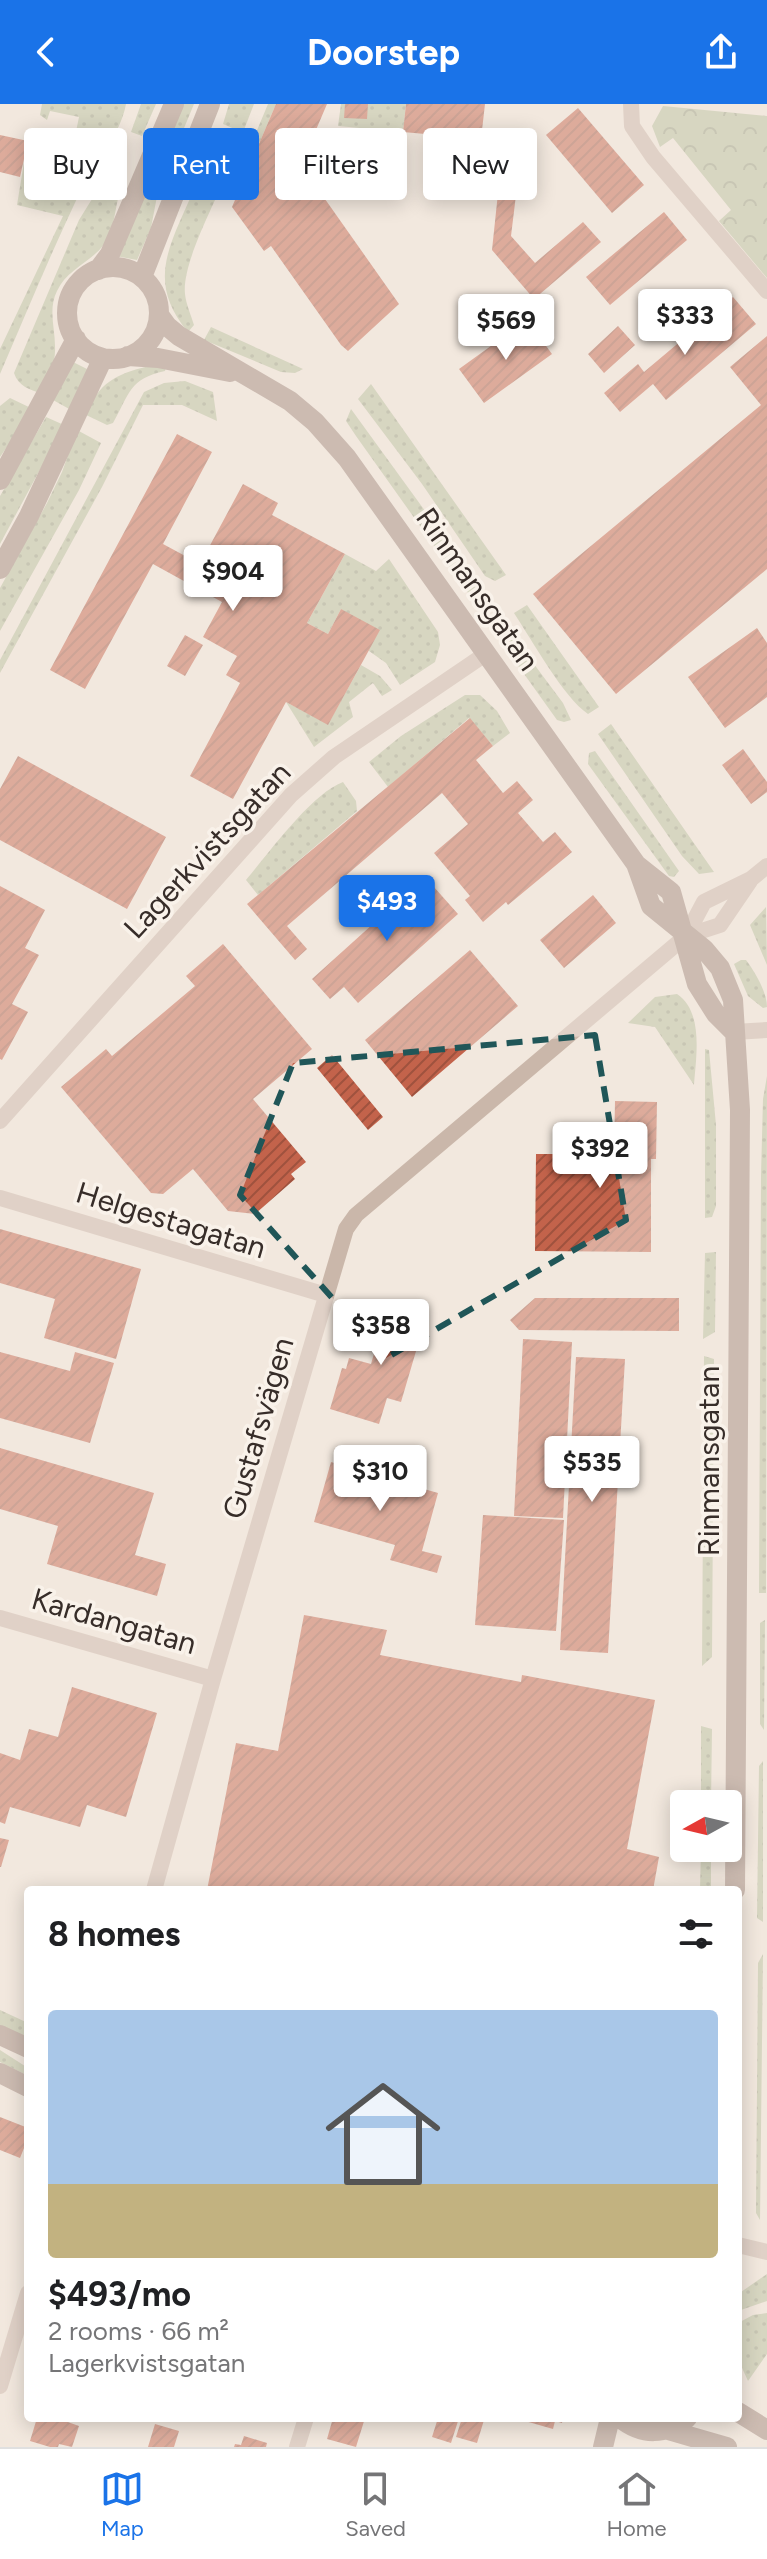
<!DOCTYPE html>
<meta charset="utf-8">
<style>
body{margin:0;font-family:Figtree,sans-serif;background:#f2f2f2;color:#202124;height:100vh;display:flex;flex-direction:column;font-size:30px;white-space:nowrap}
*{box-sizing:border-box;margin:0}
p{font-size:26px;color:#757577}
.icon{flex:none;width:44px;height:44px;fill:none;stroke:currentColor;stroke-width:2;stroke-linecap:round;stroke-linejoin:round}
.map{position:relative;flex:1;overflow:hidden}
.drawer{position:absolute;left:24px;top:1782px;width:718px;height:536px;display:flex;flex-direction:column;background:#fff;border-radius:8px;box-shadow:0 4px 20px #0003}
.drawer>*{flex:none}
.banner{position:absolute;left:24px;top:24px;width:720px;height:72px;display:flex;gap:16px}
.needle{width:52px;rotate:262deg}
.controls{position:absolute;left:670px;top:1686px;display:grid;gap:16px}
.controls a{display:grid;place-items:center;width:72px;height:72px;border-radius:8px;background:#fff;box-shadow:0 4px 20px #0003;font-size:40px}
.price{position:absolute;translate:-50% -68px;padding:0 18px;border-radius:8px;background:#fff;color:#222;font-size:26px;line-height:52px;filter:drop-shadow(0 2px 4px #0008)}
.price::after{content:'';position:absolute;left:50%;top:48px;width:24px;height:18px;margin-left:-12px;background:inherit;clip-path:polygon(0 0,100% 0,50% 100%)}
.price.active{background:#1a73e8;color:#fff}
ul{padding:0;list-style:none}
li{display:grid;align-content:center;gap:16px;height:424px;padding:0 24px}
li+li{border-top:2px solid #e0e0e0}
li span{display:grid;place-items:center;height:248px;border-radius:8px;color:#555}
li>.icon{margin-inline-start:auto}
span .icon{width:144px;height:144px;fill:#fffc;stroke-width:1}
li b{font-size:34px}
h2{display:flex;justify-content:space-between;align-items:center;height:96px;padding:0 24px;font-size:34px}
.chip{padding:0 28px;border-radius:8px;background:#fff;box-shadow:0 4px 20px #0003;font-size:28px;line-height:72px}
.chip.active{background:#1a73e8;color:#fff}
header{display:flex;justify-content:space-between;align-items:center;height:104px;padding:0 24px;background:#1a73e8;color:#fff;font-size:36px;font-weight:700}
.menu{display:flex;justify-content:space-around;align-items:center;height:112px;border-top:2px solid #e0e0e0;background:#fff;font-size:22px;color:#757577}
.menu a{display:grid;justify-items:center;gap:4px}
.menu .active{color:#1a73e8}
.map>svg:first-child{display:block}
.grass{fill:url(#grass-dots)}
.park{fill:url(#park-crowns)}
.building{fill:url(#building-hatch)}
.lines{fill:none;stroke-linecap:round;stroke-linejoin:round}
.street{stroke:#cab7aa;stroke-width:16}
.secondary{stroke:#9d867b;stroke-width:20}
.marked{fill:none;stroke:#205658;stroke-width:6;stroke-dasharray:16 10;stroke-linejoin:round}
.labels{text-anchor:middle;dominant-baseline:central;stroke-width:7;stroke-linejoin:round;paint-order:stroke}
.street-label{font-size:30px;fill:#372d29;stroke:#f9f2ea}
</style>
<header><svg class="icon" aria-label="back" viewBox="0 0 24 24"><path d="M15 5l-7 7 7 7"/></svg>Doorstep<svg class="icon" aria-label="share" viewBox="0 0 24 24"><path d="M12 15V3M7 8l5-5 5 5M5 13v7h14v-7"/></svg></header>
<div class="map">
<svg width="767" height="2343" viewBox="0 0 767 2343">
<defs>
<pattern id="grass-dots" width="8" height="8" patternUnits="userSpaceOnUse" patternTransform="scale(2)"><rect width="8" height="8" fill="#b6c19e"/><path d="M2 2h.1M6 6h.1" fill="none" stroke="#959d81" stroke-width="1.8" stroke-linecap="round"/></pattern>
<pattern id="park-crowns" width="20" height="18" patternUnits="userSpaceOnUse" patternTransform="scale(2)"><rect width="20" height="18" fill="#b6c19e"/><path d="M2 6a3 3 0 1 1 6 0M12 15a3 3 0 1 1 6 0" fill="none" stroke="#959d81"/></pattern>
<pattern id="building-hatch" width="6" height="6" patternUnits="userSpaceOnUse" patternTransform="scale(2)"><rect width="6" height="6" fill="#c3634b"/><path d="M-1 1l2-2M0 6l6-6M5 7l2-2" fill="none" stroke="#9f523e"/></pattern>
</defs>
<rect width="100%" height="100%" fill="#f2e8de"/>
<path class="grass" d="M42,0H126C120,32 97,54 83,82C53,144 27,207 0,270V245L63,112L17,101L27,40L32,41L30,59L68,66L79,13L50,7L47,16L40,11Z
M141,0H156L142,32L131,28Z
M180,0H194L158,87L151,124L137,156L116,152Z
M229,0H254L226,72L220,70L239,27L223,20Z
M268,0H276L236,94L232,86Z
M341,0H406L403,28L338,22Z
M113,61L117,62L112,76L123,80C114,99 117,120 105,139C92,158 67,165 57,187C48,205 55,224 55,242C56,259 49,274 43,290C30,286 18,282 14,269L79,116Z
M202,71L222,80C211,107 182,161 185,190C186,200 191,211 194,221L188,228C156,189 161,160 180,117C187,102 193,86 202,71Z
M211,223L303,265L295,269L281,268L204,236Z
M73,258L89,266L71,306L53,296Z
M149,262L166,263L165,267C129,275 130,289 113,319L107,321L84,310C102,278 113,271 149,262Z
M185,277L213,288L217,317L182,301H143L102,383L0,569V556L144,288L164,279Z
M371,280L506,471L495,477L485,472L422,380L358,295Z
M10,294L33,305L0,353V302Z
M351,305L476,477L480,486L474,492L467,488L356,332L346,317Z
M46,313L64,321L0,440V392Z
M77,326L101,339L79,386L0,527V484L47,399L62,368Z
M345,450L376,467L389,455L438,528L440,541L435,558L400,581L386,559L369,547L341,505L328,530L307,519Z
M527,501L599,603L588,610C563,593 532,536 514,509Z
M501,516L563,599L571,616L564,618L557,616L497,532V523Z
M361,561L380,572L392,586L382,592L373,579L349,598L353,613L314,643L286,598L328,620Z
M465,591H480L497,607L510,629L493,642L469,614L388,683L369,658L401,632Z
M611,620L714,768L699,770L682,752L598,630Z
M595,647L679,767L674,773L669,772L588,660L589,649Z
M343,678L356,697L357,707L258,791L246,776C269,749 311,690 343,678Z
M766,803L767,861L750,821Z
M741,856H746C755,868 767,888 767,903L763,904L748,892L734,860Z
M677,890C704,908 696,953 694,981L655,923L628,919L655,893Z
M705,945L709,946L716,1021V1102L712,1113L705,1114Z
M767,972L766,1489H759L761,1071L763,995Z
M716,1148L715,1228L703,1235L705,1149Z
M704,1252L714,1255L712,1553L702,1562Z
M765,1516L764,1626L760,1620V1519Z
M701,1622L712,1625L711,1700H701Z
M763,1657V1818L757,1814L759,1662Z
M701,1744H711V1786H700Z
M763,1850L760,2116L756,2109L758,1859Z
M0,1906L28,1919V1936L0,1922Z
M0,1946L28,1964V1972L0,1958Z
M767,2170V2197L738,2207L741,2188Z
M767,2209V2250L748,2277L738,2255V2219L753,2211Z"/>
<path class="park" d="M663,2L767,12V174L719,117L731,106L673,34L660,43L652,22Z"/>
<path class="building" d="M276,0H327L301,61L399,200L348,247L341,241L271,142L264,147L232,103Z
M345,0H368L367,15L344,14Z
M406,0H485L481,35L403,28Z
M578,4L644,81L612,109L546,31Z
M0,31L28,37L20,73L0,68Z
M498,89L516,91L511,132L535,159L583,118L601,138L534,195L492,146Z
M664,108L687,136L610,201L586,173Z
M733,193L756,220L666,296L653,280L620,308L604,289L638,260L644,268Z
M527,216L552,250L484,299L459,265Z
M618,222L635,241L604,269L588,250Z
M767,232V465L616,590L533,490L761,301L730,263Z
M177,330L212,348L163,440L200,460L243,380L278,399L272,411L345,450L307,519L328,530L341,505L380,526L328,621L286,598L233,695L190,672L240,579L226,571L237,552L203,533L222,498L153,460L85,585L50,566Z
M757,524L767,539V593L725,624L688,573Z
M185,531L203,541L185,572L167,562Z
M470,614L493,642L476,656L503,689L517,677L533,696L518,709L543,738L555,728L572,748L508,801L506,798L483,818L465,796L470,792L434,749L468,720L442,689L287,822L307,845L295,856L247,800Z
M743,645L767,678V688L751,700L722,661Z
M18,652L166,733L127,805L0,736V685Z
M425,773L458,810L358,899L344,883L330,895L312,875Z
M0,782L45,806L25,844L39,851L12,900L28,908L2,956L0,955Z
M593,791L616,819L564,864L540,836Z
M223,840L312,945L253,995L306,1058L291,1070L295,1075L255,1110L228,1107L193,1065L163,1090L151,1089L61,983L106,945L112,952L195,882L186,872Z
M470,846L518,902L412,993L365,936Z
M332,951L383,1013L368,1026L317,964Z
M615,997L657,998L656,1055H651V1148L535,1147L536,1050H614Z
M0,1125L141,1165L116,1255L44,1234L55,1195L0,1179Z
M535,1194H679V1227L519,1226L510,1216Z
M389,1198L427,1210L401,1298L387,1294L379,1320L330,1305L342,1264L346,1265L349,1254L371,1260Z
M523,1235L572,1238L563,1414L514,1412Z
M0,1248L70,1267L75,1248L114,1259L90,1339L0,1314Z
M576,1253L625,1255L608,1549L560,1546Z
M0,1344L154,1389L135,1451L166,1460L157,1492L47,1460L58,1422L0,1405Z
M331,1358L438,1389L422,1447L442,1452L437,1469L390,1456L395,1441L314,1418Z
M483,1411L564,1416L556,1527L475,1521Z
M304,1511L387,1526L380,1551L521,1578L522,1571L655,1596L627,1745L659,1753L653,1786H207L236,1639L278,1647Z
M72,1583L157,1609L126,1713L87,1701L80,1723L10,1703L5,1720L0,1718V1649L20,1656L29,1625L58,1633Z
M0,1734L9,1736L1,1763H0Z
M0,2013L28,2024V2034L20,2054L0,2046Z
M37,2314H66L65,2317L79,2322L72,2343L59,2340L58,2343H50L30,2337Z
M333,2314H365L356,2343L327,2335Z
M438,2314H459L451,2339L432,2333Z
M462,2314L484,2316L477,2339L456,2333Z
M526,2314H563L562,2319L555,2317L553,2325L525,2317Z
M155,2320L179,2327L174,2343H148Z
M244,2332L267,2339L266,2343H234L235,2340L241,2341Z"/>
<g class="lines">
<path class="street" d="M631,0L632,22L653,53L767,187
M686,832L720,821L750,777
M734,928L767,926
M0,1017L291,691L334,653L487,549
M0,1094L326,1191
M0,1514L213,1575
M154,1786L213,1575L346,1125L356,1111L686,832L704,798L751,775L767,762
M738,2141L767,2148
M0,2282L28,2189
M297,2343L306,2314"/>
<path class="secondary" d="M67 209a46 46 0 1 1 92 0a46 46 0 1 1-92 0Z
M98,166L110,150L174,0
M142,173L210,0
M159,211L167,222L179,232L290,297L315,318L347,354L636,760L651,802L704,845L720,864L733,896L740,1006L735,1786
M128,252L158,254L230,268
M0,376L76,235
M0,465L29,412L103,254
M637,761L671,788L697,880L716,910L734,928
M0,1931L28,1944
M0,1969L28,1983
M738,2308L767,2326
M620,2314C642,2332 666,2331 687,2314
M668,2326L727,2343
M603,2343L610,2314"/>
</g>
<path d="M0 0H767V2343H0ZM595,931L626,1116L386,1254L240,1091L293,959Z" fill="#f2e8de" fill-opacity=".55" fill-rule="evenodd"/>
<path class="marked" d="M595,931L626,1116L386,1254L240,1091L293,959Z"/>
<g class="labels">
<g class="street-label">
<text transform="translate(478 485) rotate(55)">Rinmansgatan</text>
<text transform="translate(207 746) rotate(-47)">Lagerkvistsgatan</text>
<text transform="translate(171 1116) rotate(17)">Helgestagatan</text>
<text transform="translate(258 1324) rotate(-74)">Gustafsvägen</text>
<text transform="translate(708 1357) rotate(-90)">Rinmansgatan</text>
<text transform="translate(114 1517) rotate(16)">Kardangatan</text>
</g>
</g>
</svg>
<div class="controls">
<a><svg class="needle" viewBox="-14 -14 28 28"><path d="M0-13l5 13h-10z" fill="#e53935"/><path d="M0 13l5-13h-10z" fill="#757577"/></svg></a>
</div>
<b class="price" style="left:685px;top:253px">$333</b>
<b class="price" style="left:506px;top:258px">$569</b>
<b class="price" style="left:233px;top:509px">$904</b>
<b class="price active" style="left:387px;top:839px">$493</b>
<b class="price" style="left:600px;top:1086px">$392</b>
<b class="price" style="left:381px;top:1263px">$358</b>
<b class="price" style="left:592px;top:1400px">$535</b>
<b class="price" style="left:380px;top:1409px">$310</b>
<div class="banner">
<a class="chip">Buy</a>
<a class="chip active">Rent</a>
<a class="chip">Filters</a>
<a class="chip">New</a>
</div>
<section class="drawer">
<h2>8 homes<svg class="icon" aria-label="filters" viewBox="0 0 24 24"><path d="M4 7h16M4 17h16"/><circle cx="9" cy="7" r="2"/><circle cx="15" cy="17" r="2"/></svg></h2>
<ul>
<li><span style="background:linear-gradient(#a9c7e8 70%,#c2b280 0)"><svg class="icon" aria-label="home" viewBox="0 0 24 24"><path d="M3 11l9-7 9 7M6 9v11h12V9"/></svg></span><div><b>$493/mo</b><p>2 rooms · 66 m²</p><p>Lagerkvistsgatan</p></div></li>
</ul>
</section>
</div>
<nav class="menu">
<a class="active"><svg class="icon" aria-label="map" viewBox="0 0 24 24"><path d="M3 6l6-2 6 2 6-2v14l-6 2-6-2-6 2zM9 4v14M15 6v14"/></svg>Map</a>
<a><svg class="icon" aria-label="saved" viewBox="0 0 24 24"><path d="M7 4h10v16l-5-4-5 4z"/></svg>Saved</a>
<a><svg class="icon" aria-label="home" viewBox="0 0 24 24"><path d="M3 11l9-7 9 7M6 9v11h12V9"/></svg>Home</a>
</nav>
